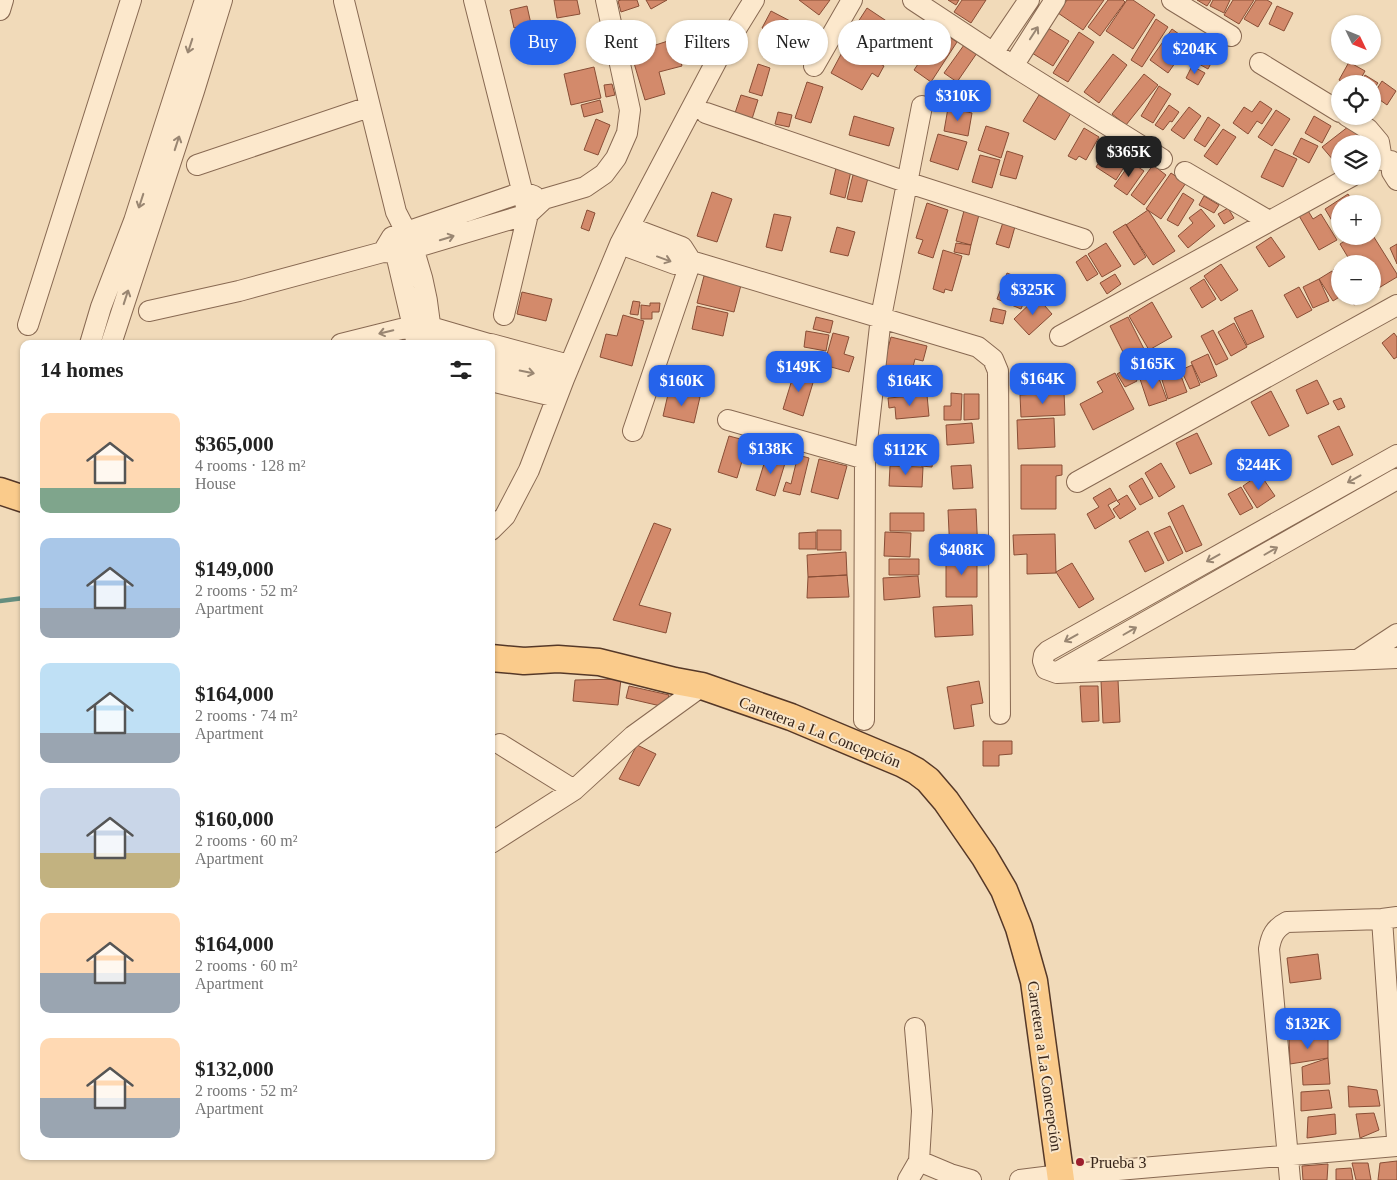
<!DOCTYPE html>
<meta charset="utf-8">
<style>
body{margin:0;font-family:Georgia,serif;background:#f2f2f2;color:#222;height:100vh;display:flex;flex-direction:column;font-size:19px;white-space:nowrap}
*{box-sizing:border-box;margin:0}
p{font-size:16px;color:#767676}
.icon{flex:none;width:28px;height:28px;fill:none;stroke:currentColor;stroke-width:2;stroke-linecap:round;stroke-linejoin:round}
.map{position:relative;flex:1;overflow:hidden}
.side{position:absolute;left:20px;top:340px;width:475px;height:820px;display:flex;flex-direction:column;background:#fff;border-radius:10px;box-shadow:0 1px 4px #0004}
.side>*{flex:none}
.hud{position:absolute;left:510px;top:20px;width:475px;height:45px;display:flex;gap:10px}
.needle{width:32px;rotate:133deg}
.tools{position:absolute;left:1331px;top:15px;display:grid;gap:10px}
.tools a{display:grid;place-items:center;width:50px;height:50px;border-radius:50%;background:#fff;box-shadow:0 1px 4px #0004;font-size:25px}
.price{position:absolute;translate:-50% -42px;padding:0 11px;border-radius:10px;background:#2563eb;color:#fff;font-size:16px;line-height:32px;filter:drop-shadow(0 1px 2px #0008)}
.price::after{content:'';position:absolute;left:50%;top:30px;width:15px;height:11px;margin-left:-8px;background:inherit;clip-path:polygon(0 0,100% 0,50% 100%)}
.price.selected{background:#222;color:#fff}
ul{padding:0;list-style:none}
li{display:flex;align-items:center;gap:15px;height:125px;padding:0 20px}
li span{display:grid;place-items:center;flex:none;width:140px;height:100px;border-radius:10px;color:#555}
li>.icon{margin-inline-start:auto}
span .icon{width:60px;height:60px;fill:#fffc;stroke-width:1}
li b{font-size:21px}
h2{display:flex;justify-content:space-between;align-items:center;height:60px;padding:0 20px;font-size:21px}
.pill{padding:0 18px;border-radius:22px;background:#fff;box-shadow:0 1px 4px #0004;font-size:18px;line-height:45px}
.pill.selected{background:#2563eb;color:#fff}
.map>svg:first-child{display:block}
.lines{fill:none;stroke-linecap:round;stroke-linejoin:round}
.stream{stroke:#658e7f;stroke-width:4.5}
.building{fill:#d38a6b;stroke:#894e36}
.minor-casing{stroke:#886952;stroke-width:22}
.major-casing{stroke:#553828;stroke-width:29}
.minor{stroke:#fce8cc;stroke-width:20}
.major{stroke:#facb8b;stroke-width:26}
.oneway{stroke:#998672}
.poi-dot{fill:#9c1e2d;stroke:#f8e5c9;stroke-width:2}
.labels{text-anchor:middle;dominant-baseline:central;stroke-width:4;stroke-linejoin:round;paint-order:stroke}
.street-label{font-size:16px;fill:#362419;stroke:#f8e5c9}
.poi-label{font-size:16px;fill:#362419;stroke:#f8e5c9;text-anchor:start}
</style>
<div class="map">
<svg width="1397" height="1180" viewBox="0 0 1397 1180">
<rect width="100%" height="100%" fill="#f1dab9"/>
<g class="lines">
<path class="stream" d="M0,601L24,598"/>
</g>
<path class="building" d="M554,0H577L580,14L557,18Z
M621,0H637L639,6L621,12L618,1Z
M646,0H667L651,9Z
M799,0H830L819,15Z
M948,0H959L956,5Z
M962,0H986L971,23L954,12Z
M1067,0H1104L1083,30L1058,13Z
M1108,0H1123L1125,2L1100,36L1088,27Z
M1127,0H1133L1155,15L1133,49L1106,31Z
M1197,0H1211L1207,6Z
M1213,0H1230L1224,13L1210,6Z
M1233,0H1254L1239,24L1224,15Z
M1256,0H1267L1272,3L1258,27L1244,19Z
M527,6L531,24L514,28L510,10Z
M1277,6L1293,13L1284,31L1269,24Z
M867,8L894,26L883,43L856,25Z
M771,11L817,35L808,52L762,28Z
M1156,19L1168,27L1142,67L1131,60Z
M855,28L884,44L877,58L847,42Z
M1048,28L1069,41L1053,66L1032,53Z
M1172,29L1190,42L1168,73L1150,60Z
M940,31L957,42L931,82L914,70Z
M1079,32L1094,42L1068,82L1053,73Z
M674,39L682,66L659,72L665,94L645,100L631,53Z
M846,45L884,66L878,77L872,73L862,90L831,73Z
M964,45L977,53L957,82L944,73Z
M1206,48L1216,54L1208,69L1197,63Z
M1113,54L1127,65L1099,103L1084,92Z
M1349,62L1365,71L1358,84H1346L1339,80Z
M758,64L770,68L762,96L749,92Z
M1192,66L1205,73L1198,85L1186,78Z
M594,67L601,98L571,105L564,74Z
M1144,74L1158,85L1126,125L1112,114Z
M1365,75L1378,83L1372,91V84H1360Z
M1382,81L1396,91L1387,105L1373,95Z
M807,82L823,87L811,123L795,118Z
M612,84L615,95L606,97L604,85Z
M1159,86L1171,94L1153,123L1141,116Z
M741,95L758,100L751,122L734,116Z
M1039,95L1071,113L1055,140L1023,121Z
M600,100L603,112L584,117L581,105Z
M1260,101L1272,109L1262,124L1257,121L1248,134L1233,123L1244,107L1252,112Z
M1169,105L1179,112L1172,122L1170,121L1163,130L1155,125Z
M1189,107L1201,116L1184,139L1171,130Z
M948,108L972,113L968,136L944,131Z
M1276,110L1290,119L1272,146L1258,137Z
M778,112L792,115L789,127L775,124Z
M854,116L894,128L889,146L849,135Z
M1314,116L1331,126L1322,143L1305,133Z
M1208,117L1220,125L1205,147L1194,140Z
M596,119L610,125L598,155L584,150Z
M1353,123L1364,137L1355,144H1340V156L1334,161L1322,147Z
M986,126L1009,133L1001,158L978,150Z
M1084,128L1099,137L1086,160L1079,156L1076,160L1068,156Z
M1223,129L1236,137L1217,165L1204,156Z
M938,134L967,142L958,170L930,161Z
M1301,138L1318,146L1309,163L1293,154Z
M1113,140L1133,153L1116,180L1096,167Z
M1275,149L1297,159L1283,187L1261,177Z
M1007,151L1023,156L1016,179L1000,175Z
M980,155L1000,160L992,188L972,182Z
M1131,162L1144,171L1127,195L1114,186Z
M1153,165L1166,175L1144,205L1131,195Z
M836,168L851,171L845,198L830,194Z
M1171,173L1186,183L1161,219L1146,209Z
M853,175L868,178L862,202L847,199Z
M712,192L732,199L717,242L697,236Z
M1183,193L1194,200L1178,226L1167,220Z
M1348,194L1354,204H1340V234L1325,209Z
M1204,196L1219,205L1214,213L1199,205Z
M927,203L948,210L933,258L918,253L923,240L916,238Z
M965,207L980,211L971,245L956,241Z
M1228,208L1234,218L1224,224L1218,214Z
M1201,209L1215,226L1188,248L1178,236L1193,223L1189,218Z
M1307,209L1313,219L1321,214L1337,240L1319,250L1298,214Z
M587,210L595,213L589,231L581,228Z
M1148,210L1175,251L1153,265L1126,225Z
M774,214L791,217L782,251L766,247Z
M1004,219L1016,223L1009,248L996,244Z
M1126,224L1146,257L1134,265L1113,232Z
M837,227L855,232L848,256L830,252Z
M1372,234L1397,274V277L1372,292V264H1352L1340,244L1352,236H1372Z
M1271,237L1285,257L1269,267L1256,247Z
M956,243L971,245L969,255L954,252Z
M1106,243L1121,266L1102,277L1088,254Z
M1397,244V264L1390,248Z
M943,250L962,256L952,291L945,289L944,293L933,289Z
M1086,255L1098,274L1087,281L1076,262Z
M1221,264L1238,290L1221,301L1204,276Z
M1340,266V282L1333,270Z
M1332,271L1340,285L1341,296L1333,301L1319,279Z
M1007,273L1032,283L1021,309L997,299Z
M1115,274L1121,284L1107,294L1100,283Z
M704,276L741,285L734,312L697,303Z
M1204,279L1216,299L1202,308L1190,288Z
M1319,279L1329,301L1313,308L1303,287Z
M1299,287L1312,310L1297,318L1284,295Z
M522,292L552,299L546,321L517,314Z
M1348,296H1368L1354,305Z
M1037,297L1052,314L1029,335L1014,319Z
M633,301L640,302L638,315L630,314Z
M1152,302L1172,337L1149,350L1129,316Z
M650,303H660L659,312H652V319H641V305L650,306Z
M697,306L728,313L723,336L692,329Z
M993,308L1006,311L1003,324L990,321Z
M1252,310L1264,337L1247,345L1234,318Z
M623,315L644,321L632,366L600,357L606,334L617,336Z
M816,317L833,321L830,333L813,329Z
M1128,317L1144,349L1126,358L1110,326Z
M1234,323L1247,347L1231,356L1218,332Z
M1213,330L1228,359L1216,365L1201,336Z
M806,331L829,335L826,351L804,347Z
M833,333L849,337L844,354L854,357L849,372L824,365Z
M1394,333L1397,337V357L1394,359L1382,343Z
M891,337L927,346L923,361L915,359L910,379L904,378L900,392L892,390L890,396L876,392Z
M1208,354L1217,376L1201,383L1191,362Z
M1192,365L1200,385L1190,389L1181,370Z
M1130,367L1137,381L1125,387L1117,374Z
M795,370L815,376L803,416L783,409Z
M1115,373L1134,409L1093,430L1080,404L1103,392L1097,382Z
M1157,373L1167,400L1149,406L1140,379Z
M1180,373L1187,392L1168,399L1162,380Z
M1317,380L1329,404L1307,414L1296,390Z
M669,390L700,397L694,423L663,416Z
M1271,391L1289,426L1269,436L1251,402Z
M1064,392L1065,415L1021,417L1020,395Z
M951,393L962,394L961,420H944V406H951Z
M964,394H979V419L964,420Z
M927,395L929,416L896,419L895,407L889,408L888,398Z
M1341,398L1345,407L1338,410L1333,401Z
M1054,418L1055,447L1018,449L1017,420Z
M972,423L974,443L947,445L946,425Z
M1339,426L1353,455L1332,465L1318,436Z
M1197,433L1212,464L1190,474L1176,443Z
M729,436L748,441L737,478L718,472Z
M901,442L902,463L885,464L884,443Z
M922,449L934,450L932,467L921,466Z
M767,454L786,460L775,496L756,490Z
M798,455L809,458L800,495L783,491L786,482L791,484Z
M819,459L847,466L838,499L811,492Z
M1161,463L1175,487L1159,497L1145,473Z
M971,465L973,488L953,489L951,466Z
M1021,465H1062V475L1056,476V509H1021Z
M890,466L923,467L922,487L889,486Z
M1260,474L1275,496L1257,508L1243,486Z
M1142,478L1153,498L1140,505L1129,486Z
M1241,487L1253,508L1240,515L1228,494Z
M1110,488L1117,500L1108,505L1115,517L1095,529L1087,514L1099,507L1093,498Z
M1127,495L1136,509L1120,519L1113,509L1120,504L1117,501Z
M1183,505L1202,545L1186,552L1168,513Z
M976,509L978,553L950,554L948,510Z
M890,513H924V531H890Z
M654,523L671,529L639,605L671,613L666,633L613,620Z
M1170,526L1183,553L1168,561L1154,533Z
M817,530H841V550H817Z
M1148,531L1164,563L1145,572L1129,541Z
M816,532V549H799V533Z
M885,532L911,533L910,557L884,556Z
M1055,534L1056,573L1027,574V554L1014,555L1013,535Z
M846,552L847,575L808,577L807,555Z
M977,555V597H946V556Z
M889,559H919V575H889Z
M1072,563L1094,599L1079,608L1056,572Z
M847,575L849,597L807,598L808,577Z
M918,576L920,597L884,600L883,578Z
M972,605L973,635L935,637L933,607Z
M621,679L618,705L573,701L575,680Z
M1118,680L1120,722L1103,723L1101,681Z
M979,681L983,703L971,705L974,726L954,729L947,687Z
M629,686L669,695L665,707L626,698Z
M1080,686H1098L1099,721L1082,722Z
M983,741H1012V754L999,755V766H983Z
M637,745L656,754L639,786L619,779Z
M1318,954L1321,979L1290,983L1287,958Z
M1289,1038H1328V1058L1290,1064Z
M1328,1058L1330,1084L1303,1085L1302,1067Z
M1348,1086L1377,1090L1380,1106L1349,1107Z
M1329,1090L1332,1108L1301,1111V1092Z
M1374,1113L1379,1130L1360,1138L1356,1114Z
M1335,1114L1336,1134L1307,1138L1308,1117Z
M1397,1161V1180H1378L1380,1163Z
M1352,1163H1368L1371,1180H1356Z
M1328,1164L1327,1180H1303L1302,1166Z
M1351,1168L1353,1180H1336V1169Z"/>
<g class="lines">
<defs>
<path id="minor" d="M474,0L528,214L504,315
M913,0L1013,66L1162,159
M1172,0L1231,36
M344,1L396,212C419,254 430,296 431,344
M0,10L3,0
M993,53L1029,0
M1260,63L1340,112
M814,66L852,0
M1013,66L1055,0
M706,113L906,182L1083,239
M1347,116L1368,129L1379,142L1382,160
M1391,161L1392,172L1397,180
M197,165L369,107
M1185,172L1269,221
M629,227L682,247L691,261
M393,241L417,344
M620,244L675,264L691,261L978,347L993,359L998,371L1000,714
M383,252L392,237L523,192L534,196
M149,311L239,291L383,252L397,253L528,214L544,199L585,187L604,174L616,158L627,133L630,110L606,0
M28,325L131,0
M1060,336L1352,176
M90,344L101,307L134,221L205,0
M111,344L194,91L222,0
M341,344L401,329L431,327L489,344
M491,344L569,365
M491,364L564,379
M491,381L557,397
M728,420L865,459
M633,431L691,261
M1397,455L1048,651L1044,655L1043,661L1046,669L1057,673L1397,658
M1077,482L1397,305
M491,530L505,516L529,470L564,379L620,244L717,60L754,0
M1359,659L1397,634
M1061,670L1397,479
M864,720L865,459L881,317L922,106
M500,744L574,790
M491,843L574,790L633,736L702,686
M1382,919L1397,1139
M919,1161L950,1174L971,1180
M908,1180L919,1161L922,1111L915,1028
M1020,1180L1060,1175L1397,1146
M1290,1180L1269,949C1271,936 1275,928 1287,922L1382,919L1397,917"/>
<path id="major" d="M0,491L24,499
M491,658L524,661L558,659L599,662L675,681L702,686L791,717L903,764L916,771L928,780L946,801L984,856L1004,890L1019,928L1034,981L1061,1180"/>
</defs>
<use href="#minor" class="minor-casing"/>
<use href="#major" class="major-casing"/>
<use href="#minor" class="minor"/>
<use href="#major" class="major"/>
</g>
<defs><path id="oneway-shaft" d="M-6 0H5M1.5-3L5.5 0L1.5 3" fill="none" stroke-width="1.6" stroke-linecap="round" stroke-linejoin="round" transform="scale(1.25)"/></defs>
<g class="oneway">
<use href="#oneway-shaft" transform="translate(1034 33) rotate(-57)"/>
<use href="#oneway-shaft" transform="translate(190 46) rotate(108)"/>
<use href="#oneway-shaft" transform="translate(177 143) rotate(-72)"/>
<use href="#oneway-shaft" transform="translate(141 201) rotate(108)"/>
<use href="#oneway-shaft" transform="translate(447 238) rotate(-17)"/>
<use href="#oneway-shaft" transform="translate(664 259) rotate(20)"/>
<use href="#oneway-shaft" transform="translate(126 297) rotate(-72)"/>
<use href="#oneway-shaft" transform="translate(386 332) rotate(167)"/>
<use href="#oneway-shaft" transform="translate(527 372) rotate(11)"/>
<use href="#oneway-shaft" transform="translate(1354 479) rotate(151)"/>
<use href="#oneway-shaft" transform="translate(1271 551) rotate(-30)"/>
<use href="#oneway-shaft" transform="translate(1213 558) rotate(151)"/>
<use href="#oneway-shaft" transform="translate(1130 631) rotate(-30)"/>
<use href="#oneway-shaft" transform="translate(1071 638) rotate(151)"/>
</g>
<circle class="poi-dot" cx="1080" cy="1162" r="5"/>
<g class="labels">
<g class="street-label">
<text transform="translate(820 732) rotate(21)">Carretera a La Concepción</text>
<text transform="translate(1045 1066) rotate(82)">Carretera a La Concepción</text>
</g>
<g class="poi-label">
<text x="1090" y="1162">Prueba 3</text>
</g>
</g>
</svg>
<div class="tools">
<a><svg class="needle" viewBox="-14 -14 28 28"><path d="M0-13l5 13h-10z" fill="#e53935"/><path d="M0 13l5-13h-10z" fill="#767676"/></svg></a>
<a><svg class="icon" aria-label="locate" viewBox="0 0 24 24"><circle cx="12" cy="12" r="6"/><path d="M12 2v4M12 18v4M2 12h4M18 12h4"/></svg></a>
<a><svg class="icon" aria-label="layers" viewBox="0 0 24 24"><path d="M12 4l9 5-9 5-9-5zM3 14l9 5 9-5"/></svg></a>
<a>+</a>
<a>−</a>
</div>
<b class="price" style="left:1195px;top:75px">$204K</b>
<b class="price" style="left:958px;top:122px">$310K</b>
<b class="price selected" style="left:1129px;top:178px">$365K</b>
<b class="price" style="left:1033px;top:316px">$325K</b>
<b class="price" style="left:1153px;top:390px">$165K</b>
<b class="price" style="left:799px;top:393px">$149K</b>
<b class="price" style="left:1043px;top:405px">$164K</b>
<b class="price" style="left:682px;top:407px">$160K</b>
<b class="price" style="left:910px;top:407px">$164K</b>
<b class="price" style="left:771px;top:475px">$138K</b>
<b class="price" style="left:906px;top:476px">$112K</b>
<b class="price" style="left:1259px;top:491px">$244K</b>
<b class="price" style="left:962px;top:576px">$408K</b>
<b class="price" style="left:1308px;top:1050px">$132K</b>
<div class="hud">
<a class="pill selected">Buy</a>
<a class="pill">Rent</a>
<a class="pill">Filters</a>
<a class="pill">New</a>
<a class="pill">Apartment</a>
</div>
<section class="side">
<h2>14 homes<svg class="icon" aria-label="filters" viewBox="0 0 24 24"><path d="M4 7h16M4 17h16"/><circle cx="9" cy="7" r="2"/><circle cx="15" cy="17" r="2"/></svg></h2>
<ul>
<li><span style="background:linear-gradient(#ffd9b3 75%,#7fa58c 0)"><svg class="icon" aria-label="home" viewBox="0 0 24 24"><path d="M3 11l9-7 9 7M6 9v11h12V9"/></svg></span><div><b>$365,000</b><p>4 rooms · 128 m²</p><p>House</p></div></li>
<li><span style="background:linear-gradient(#a9c7e8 70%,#9aa5b1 0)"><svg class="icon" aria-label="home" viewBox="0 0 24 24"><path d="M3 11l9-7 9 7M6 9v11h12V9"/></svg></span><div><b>$149,000</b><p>2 rooms · 52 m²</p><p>Apartment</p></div></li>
<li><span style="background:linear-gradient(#bfe0f5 70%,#9aa5b1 0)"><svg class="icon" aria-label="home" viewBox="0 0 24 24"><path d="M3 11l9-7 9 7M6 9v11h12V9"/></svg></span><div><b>$164,000</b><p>2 rooms · 74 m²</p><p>Apartment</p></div></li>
<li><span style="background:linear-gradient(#c9d6e8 65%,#c2b280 0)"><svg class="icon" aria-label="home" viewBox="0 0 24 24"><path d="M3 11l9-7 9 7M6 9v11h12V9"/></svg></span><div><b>$160,000</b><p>2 rooms · 60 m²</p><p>Apartment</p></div></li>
<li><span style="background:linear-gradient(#ffd9b3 60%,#9aa5b1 0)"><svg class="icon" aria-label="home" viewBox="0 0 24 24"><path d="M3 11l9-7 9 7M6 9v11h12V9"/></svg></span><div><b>$164,000</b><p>2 rooms · 60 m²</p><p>Apartment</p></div></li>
<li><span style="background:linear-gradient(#ffd9b3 60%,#9aa5b1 0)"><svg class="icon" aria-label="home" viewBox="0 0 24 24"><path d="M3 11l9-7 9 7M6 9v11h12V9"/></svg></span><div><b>$132,000</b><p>2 rooms · 52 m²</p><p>Apartment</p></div></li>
</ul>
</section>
</div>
